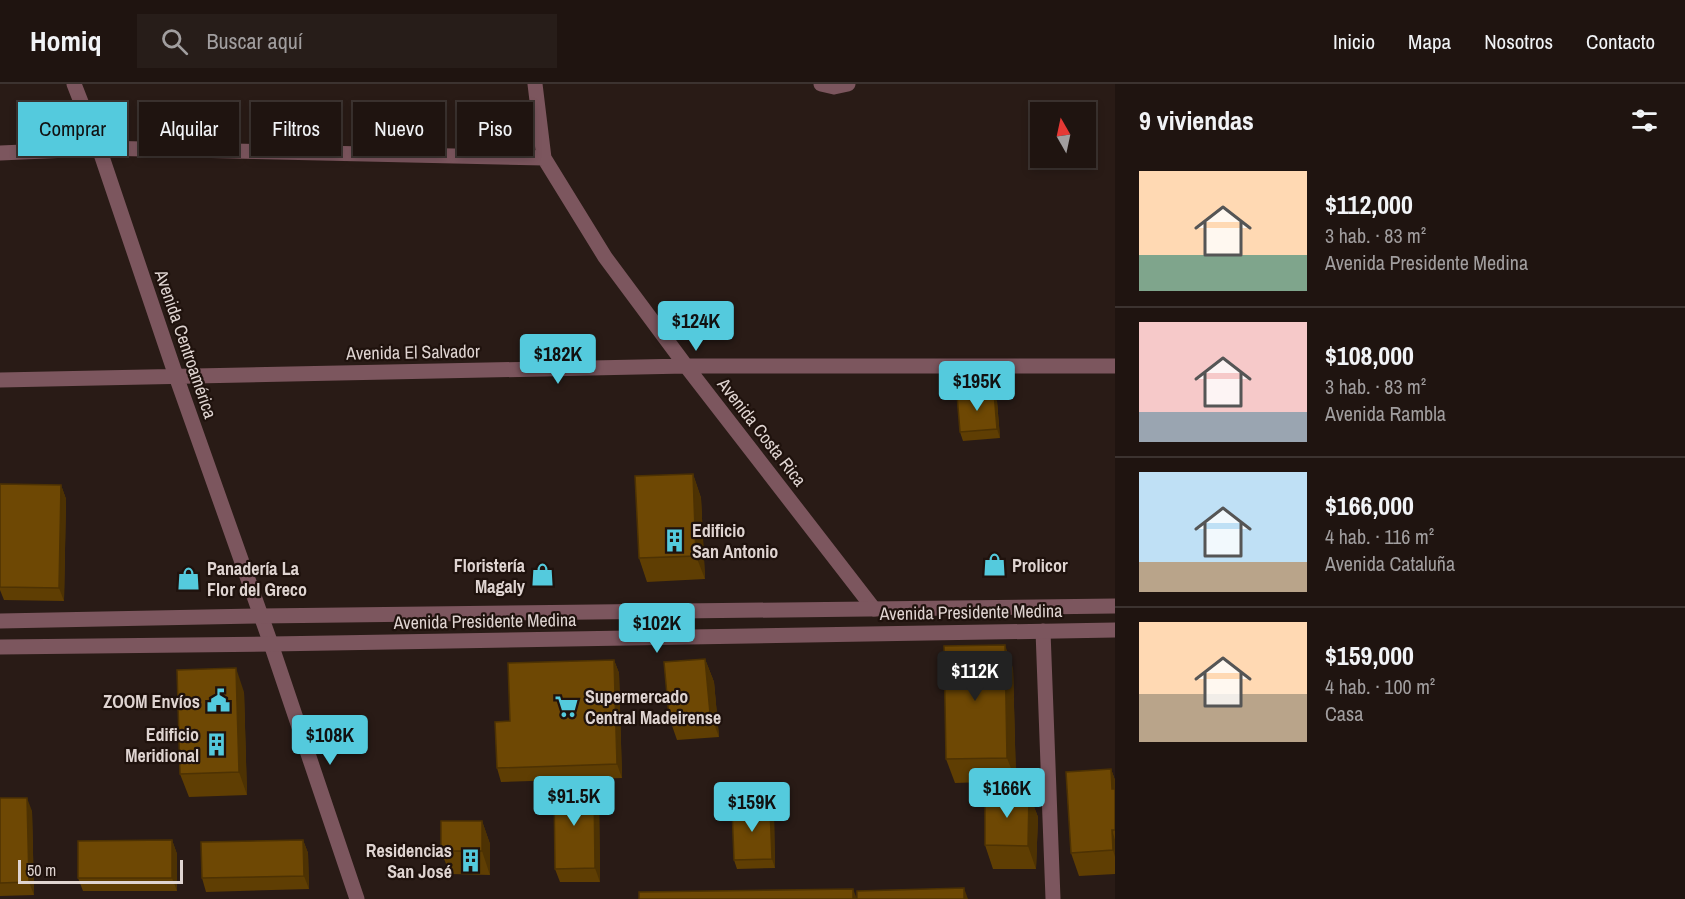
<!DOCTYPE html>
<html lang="es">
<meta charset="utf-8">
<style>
body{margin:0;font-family:"Archivo Narrow",sans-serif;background:#271d19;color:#f1f3f6;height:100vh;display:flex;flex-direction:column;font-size:22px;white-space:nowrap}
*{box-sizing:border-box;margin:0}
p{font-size:20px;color:#a19e9f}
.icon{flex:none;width:33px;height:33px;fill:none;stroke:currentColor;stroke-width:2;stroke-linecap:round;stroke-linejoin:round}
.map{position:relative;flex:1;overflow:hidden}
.drawer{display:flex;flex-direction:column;background:#1f1410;width:570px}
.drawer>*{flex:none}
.hud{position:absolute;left:18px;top:18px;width:570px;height:54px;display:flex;gap:12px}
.needle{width:39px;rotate:351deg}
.tools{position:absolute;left:1030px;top:18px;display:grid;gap:12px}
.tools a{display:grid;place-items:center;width:66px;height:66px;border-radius:0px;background:#1f1410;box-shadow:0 3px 9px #0003,0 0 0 2px #3c3330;font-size:30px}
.scale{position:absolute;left:18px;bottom:15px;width:165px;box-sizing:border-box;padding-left:6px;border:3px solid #dfd4d1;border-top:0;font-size:16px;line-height:21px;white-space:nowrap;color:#dfd4d1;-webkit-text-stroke:4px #1f120d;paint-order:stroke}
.price{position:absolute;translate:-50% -51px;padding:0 14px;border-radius:6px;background:#54cadd;color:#111;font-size:20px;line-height:39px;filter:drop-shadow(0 2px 3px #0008)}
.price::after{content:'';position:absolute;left:50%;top:36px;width:18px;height:14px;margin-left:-9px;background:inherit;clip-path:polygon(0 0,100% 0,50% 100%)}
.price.on{background:#222;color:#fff}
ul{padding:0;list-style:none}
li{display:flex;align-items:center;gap:18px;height:150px;padding:0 24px}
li+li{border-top:2px solid #3c3330}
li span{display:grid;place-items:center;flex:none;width:168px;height:120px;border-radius:0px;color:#555}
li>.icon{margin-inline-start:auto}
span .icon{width:72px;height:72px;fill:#fffc;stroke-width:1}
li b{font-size:26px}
h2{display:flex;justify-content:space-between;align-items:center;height:72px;padding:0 24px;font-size:26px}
.chip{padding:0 21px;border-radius:0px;background:#1f1410;box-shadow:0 3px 9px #0003,0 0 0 2px #3c3330;font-size:21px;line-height:54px}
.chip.on{background:#54cadd;color:#111}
header{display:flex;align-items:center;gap:36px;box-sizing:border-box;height:84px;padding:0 30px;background:#1f1410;border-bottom:2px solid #3c3330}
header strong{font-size:28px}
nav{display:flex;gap:33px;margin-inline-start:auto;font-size:21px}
.search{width:420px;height:54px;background:#271d19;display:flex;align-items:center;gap:15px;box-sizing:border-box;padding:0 21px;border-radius:0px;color:#a19e9f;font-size:22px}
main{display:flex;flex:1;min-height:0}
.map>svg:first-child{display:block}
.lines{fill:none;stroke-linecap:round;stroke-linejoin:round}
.minor{stroke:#7c565e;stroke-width:15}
.tertiary{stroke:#7c565e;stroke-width:15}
.wall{fill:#5f3e03}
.shaded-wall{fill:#4d3203}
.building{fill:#6e4804;stroke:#4d3203;stroke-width:1.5}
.labels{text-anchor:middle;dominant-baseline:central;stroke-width:4.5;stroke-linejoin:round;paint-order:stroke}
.street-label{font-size:18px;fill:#dfd4d1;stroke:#1f120d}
.poi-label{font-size:18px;font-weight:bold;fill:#dfd4d1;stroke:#1f120d;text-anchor:start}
</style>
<header>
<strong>Homiq</strong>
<div class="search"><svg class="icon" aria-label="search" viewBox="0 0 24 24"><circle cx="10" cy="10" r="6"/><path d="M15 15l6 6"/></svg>Buscar aquí</div>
<nav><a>Inicio</a><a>Mapa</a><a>Nosotros</a><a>Contacto</a></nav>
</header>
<main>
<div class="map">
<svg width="1115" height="815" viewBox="0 0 1115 815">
<rect width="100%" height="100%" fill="#291b16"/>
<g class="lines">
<path class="minor" d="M74,0L99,64L176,292L271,560L357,815
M535,0L544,74L605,173L686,282L874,525
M821,0L834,3L848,0
M99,64L544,74
M0,69L69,66
M0,296L686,282H1115
M1043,547L1053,815"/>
<path class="tertiary" d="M0,537L260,532L1115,522
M0,563L271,560L1115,546"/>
</g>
<path class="wall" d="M997,317L1000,354L963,357L960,348Z
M693,390L701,414L705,495L647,498L639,474Z
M0,400L61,401L66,415L64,517L4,516L0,506Z
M705,575L714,598L719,653L677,656L669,633Z
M614,576L619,589L622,694L501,698L497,684L510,637Z
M1013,584L1016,697L955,699L946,675Z
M244,608L247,711L189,713L180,690Z
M1111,685L1115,696V790L1079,792L1071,769Z
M1029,710L1038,733L1036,785H993L985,761Z
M0,714L32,727L34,811L0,812Z
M599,715L600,798H560L555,785Z
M774,732L775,784L737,785L734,776Z
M482,737L490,760V791L450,790L441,767Z
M172,756L177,770V807H83L78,794Z
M303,756L308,769L309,805L206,808L202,794Z"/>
<path class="shaded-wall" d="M994,308L997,317L1000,354L997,345Z
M693,390L701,414L705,495L696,472Z
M61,401L66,415L64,517L59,504Z
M1005,561L1013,584L1016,697L1007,674Z
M705,575L714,598L719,653L710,629Z
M614,576L619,589L622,694L617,680Z
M236,584L244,608L247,711L239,688Z
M1111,685L1115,696V713L1112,705Z
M594,702L599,715L600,798L595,784Z
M1029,710L1038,733L1036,785L1028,762Z
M27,714L32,727L34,811L29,798Z
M770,723L774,732L775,784L772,775Z
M482,737L490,760V791L482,767Z
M1112,746L1115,756V773L1113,766Z
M172,756L177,770V807L172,794Z
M303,756L308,769L309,805L304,792Z
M964,804L968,815H964Z
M853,805L857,815H853Z"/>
<path class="building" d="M994,308L997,345L960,348L957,311Z
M693,390L696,472L639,474L635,392Z
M0,400L61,401L59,504L0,503Z
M1005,561L1007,674L946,675L944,562Z
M705,575L710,629L669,633L664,578Z
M614,576L617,680L497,684L495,638L510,637L508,579Z
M236,584L239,688L180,690L177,586Z
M1111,685L1112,705H1115V746H1112L1113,766L1071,769L1066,688Z
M554,702H594L595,784L555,785Z
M985,709L1029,710L1028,762L985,761Z
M0,714H27L29,798L0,799Z
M770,723L772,775L734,776L732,724Z
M441,737H482V767H441Z
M172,756V794H78V757Z
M303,756L304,792L202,794L201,758Z
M964,804V815H857V807Z
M853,805V815H639V808Z"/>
<defs>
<symbol id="building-bare" viewBox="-9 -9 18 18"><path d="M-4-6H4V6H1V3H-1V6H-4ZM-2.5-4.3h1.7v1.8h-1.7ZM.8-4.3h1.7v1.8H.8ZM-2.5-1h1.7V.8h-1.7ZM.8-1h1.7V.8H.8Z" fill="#54cadd" stroke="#1f120d" stroke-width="2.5" paint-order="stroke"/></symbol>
<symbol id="shop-bare" viewBox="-9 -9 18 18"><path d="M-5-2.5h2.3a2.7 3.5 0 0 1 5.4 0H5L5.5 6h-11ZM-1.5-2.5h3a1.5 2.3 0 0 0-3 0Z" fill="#54cadd" stroke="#1f120d" stroke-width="2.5" paint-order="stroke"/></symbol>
<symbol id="civic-bare" viewBox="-9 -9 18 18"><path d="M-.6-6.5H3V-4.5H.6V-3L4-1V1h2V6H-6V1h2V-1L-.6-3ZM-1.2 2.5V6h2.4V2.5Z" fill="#54cadd" stroke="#1f120d" stroke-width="2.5" paint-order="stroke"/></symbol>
<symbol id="supermarket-bare" viewBox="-9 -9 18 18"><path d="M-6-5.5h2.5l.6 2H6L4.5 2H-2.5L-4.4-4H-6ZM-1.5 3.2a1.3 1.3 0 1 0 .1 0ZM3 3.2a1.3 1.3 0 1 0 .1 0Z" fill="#54cadd" stroke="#1f120d" stroke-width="2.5" paint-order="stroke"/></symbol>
</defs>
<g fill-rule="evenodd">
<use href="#building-bare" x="658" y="440" width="33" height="33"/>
<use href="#shop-bare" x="978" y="464" width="33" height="33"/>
<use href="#shop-bare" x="526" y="474" width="33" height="33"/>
<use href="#shop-bare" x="172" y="478" width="33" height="33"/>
<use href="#civic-bare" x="202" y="600" width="33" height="33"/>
<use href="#supermarket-bare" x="550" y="606" width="33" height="33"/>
<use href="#building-bare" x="200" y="644" width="33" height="33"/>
<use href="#building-bare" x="454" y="760" width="33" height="33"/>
</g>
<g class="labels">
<g class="street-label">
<text transform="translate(186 260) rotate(71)">Avenida Centroamérica</text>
<text transform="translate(413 268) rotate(-1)">Avenida El Salvador</text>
<text transform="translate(762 348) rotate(52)">Avenida Costa Rica</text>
<text transform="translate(971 528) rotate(-1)">Avenida Presidente Medina</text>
<text transform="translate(485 537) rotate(-1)">Avenida Presidente Medina</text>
</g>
<g class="poi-label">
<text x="692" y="446">Edificio<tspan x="692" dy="21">San Antonio</tspan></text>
<text x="525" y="481" text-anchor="end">Floristería<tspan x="525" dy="21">Magaly</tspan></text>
<text x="1012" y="481">Prolicor</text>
<text x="207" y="484">Panadería La<tspan x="207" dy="21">Flor del Greco</tspan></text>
<text x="585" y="612">Supermercado<tspan x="585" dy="21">Central Madeirense</tspan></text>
<text x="200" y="617" text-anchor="end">ZOOM Envíos</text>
<text x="199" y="650" text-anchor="end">Edificio<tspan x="199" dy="21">Meridional</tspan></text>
<text x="452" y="766" text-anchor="end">Residencias<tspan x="452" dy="21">San José</tspan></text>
</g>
</g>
</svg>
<div class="tools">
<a><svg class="needle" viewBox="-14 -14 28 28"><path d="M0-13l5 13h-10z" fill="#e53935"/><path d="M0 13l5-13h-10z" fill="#a19e9f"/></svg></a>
</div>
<div class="scale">50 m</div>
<b class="price" style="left:696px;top:268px">$124K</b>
<b class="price" style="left:558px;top:301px">$182K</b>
<b class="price" style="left:977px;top:328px">$195K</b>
<b class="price" style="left:657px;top:570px">$102K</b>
<b class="price on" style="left:975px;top:618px">$112K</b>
<b class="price" style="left:330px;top:682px">$108K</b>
<b class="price" style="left:1007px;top:735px">$166K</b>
<b class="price" style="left:574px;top:743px">$91.5K</b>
<b class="price" style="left:752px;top:749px">$159K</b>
<div class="hud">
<a class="chip on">Comprar</a>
<a class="chip">Alquilar</a>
<a class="chip">Filtros</a>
<a class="chip">Nuevo</a>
<a class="chip">Piso</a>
</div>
</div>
<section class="drawer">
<h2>9 viviendas<svg class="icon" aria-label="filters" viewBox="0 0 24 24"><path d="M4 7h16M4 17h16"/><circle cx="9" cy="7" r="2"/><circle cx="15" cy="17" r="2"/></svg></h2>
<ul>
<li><span style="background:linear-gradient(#ffd9b3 70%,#7fa58c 0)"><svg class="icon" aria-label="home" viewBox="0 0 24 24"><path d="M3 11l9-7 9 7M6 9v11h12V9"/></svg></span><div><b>$112,000</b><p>3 hab. · 83 m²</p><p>Avenida Presidente Medina</p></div></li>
<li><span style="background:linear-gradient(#f6c9c9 75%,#9aa5b1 0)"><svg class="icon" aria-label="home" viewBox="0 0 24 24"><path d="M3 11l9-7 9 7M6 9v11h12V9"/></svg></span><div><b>$108,000</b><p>3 hab. · 83 m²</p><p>Avenida Rambla</p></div></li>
<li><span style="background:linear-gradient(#bfe0f5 75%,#b9a48a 0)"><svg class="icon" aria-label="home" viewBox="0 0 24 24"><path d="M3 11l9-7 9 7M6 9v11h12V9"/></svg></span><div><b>$166,000</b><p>4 hab. · 116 m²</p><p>Avenida Cataluña</p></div></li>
<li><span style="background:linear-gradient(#ffd9b3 60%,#b9a48a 0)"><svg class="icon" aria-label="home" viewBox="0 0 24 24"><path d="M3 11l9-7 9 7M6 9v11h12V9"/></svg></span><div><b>$159,000</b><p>4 hab. · 100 m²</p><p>Casa</p></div></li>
</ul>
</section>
</main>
